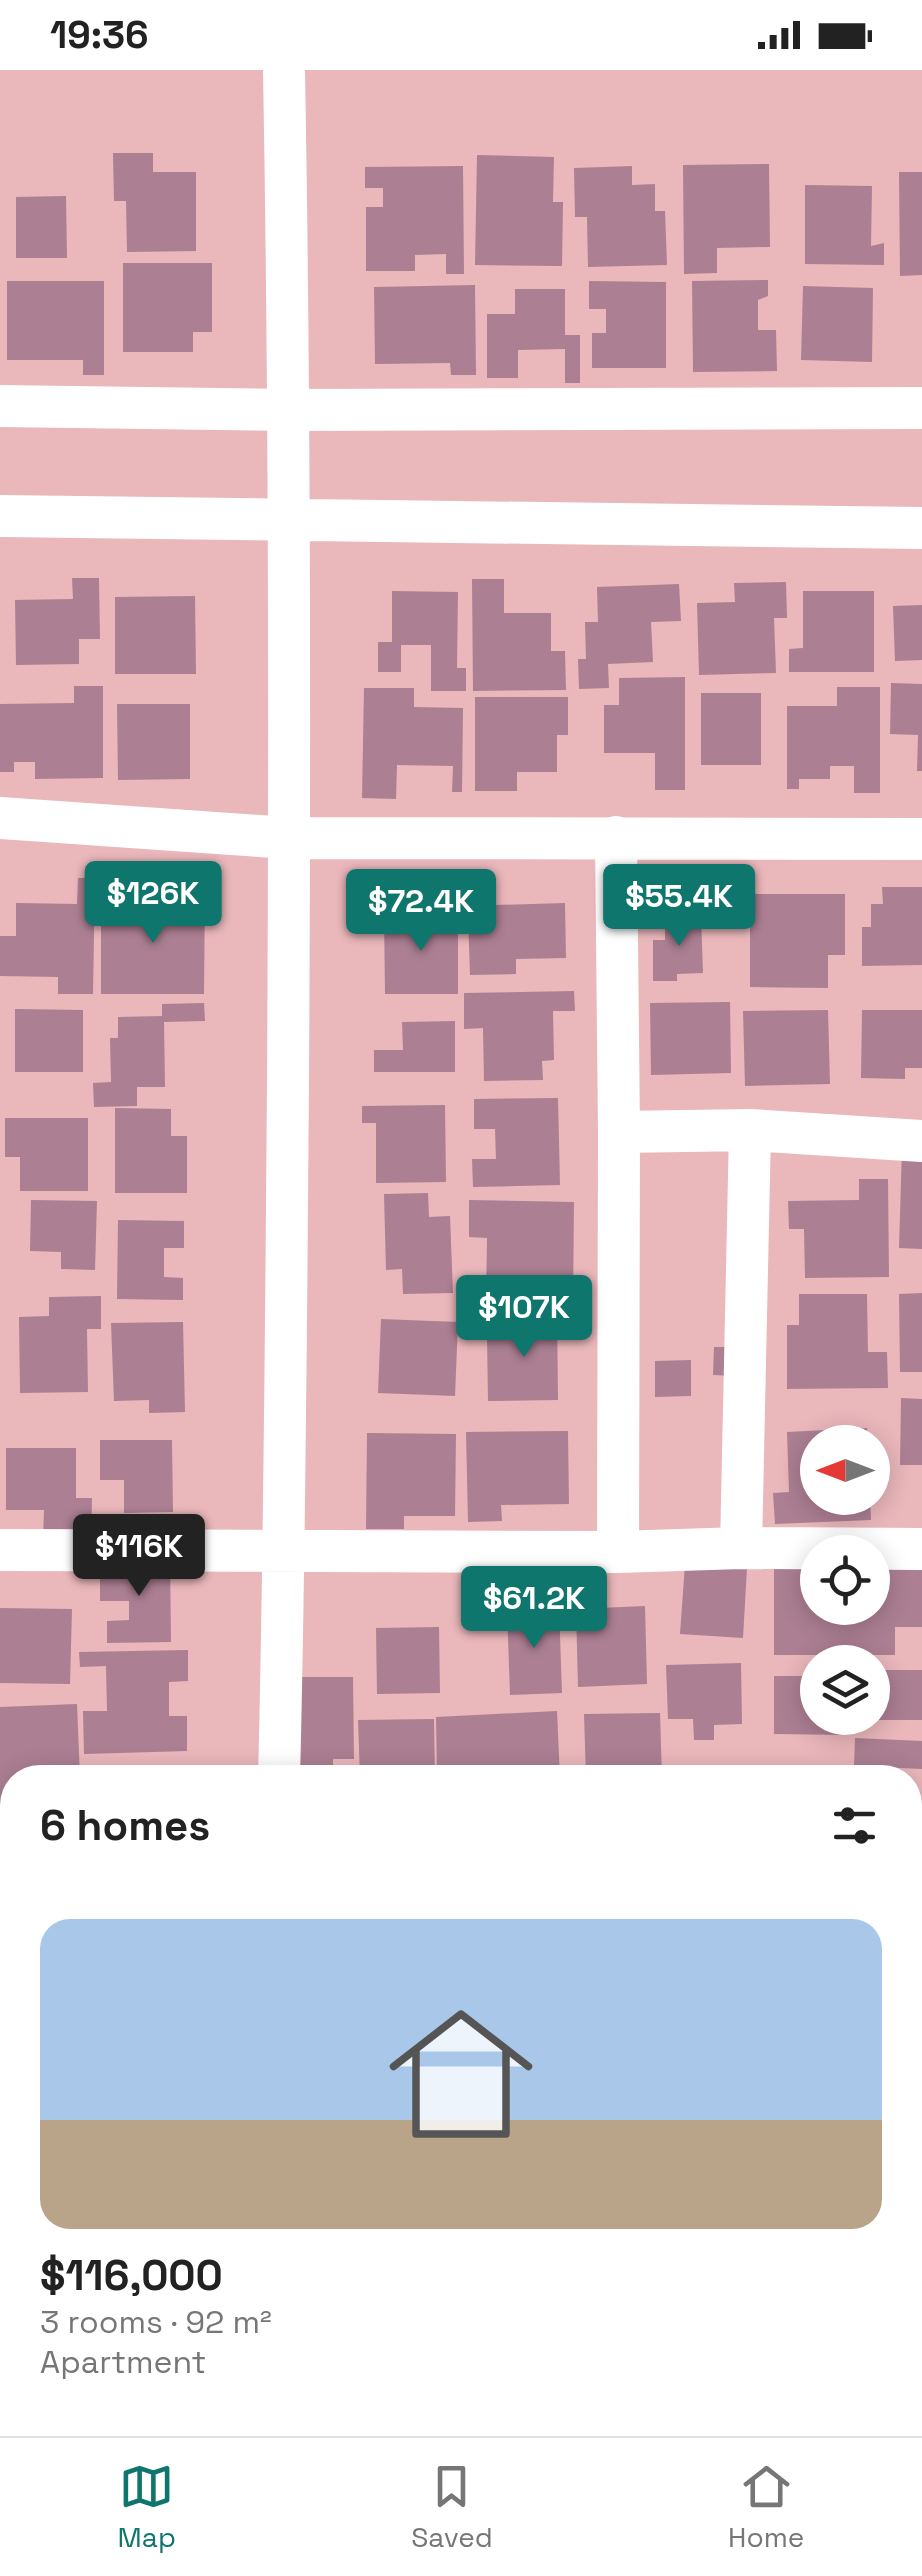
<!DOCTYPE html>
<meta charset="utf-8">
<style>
body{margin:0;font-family:"Space Grotesk",sans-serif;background:#f2f2f2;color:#222;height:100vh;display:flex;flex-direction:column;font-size:38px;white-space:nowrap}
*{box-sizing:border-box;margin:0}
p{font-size:32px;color:#767676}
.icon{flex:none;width:55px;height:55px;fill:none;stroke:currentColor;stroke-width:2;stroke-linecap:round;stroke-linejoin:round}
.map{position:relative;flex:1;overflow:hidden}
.side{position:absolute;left:0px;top:1695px;width:922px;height:672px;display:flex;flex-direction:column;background:#fff;border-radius:40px 40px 0 0;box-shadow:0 5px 25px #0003}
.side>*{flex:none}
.needle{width:65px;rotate:270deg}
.fabs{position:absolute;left:800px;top:1355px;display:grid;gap:20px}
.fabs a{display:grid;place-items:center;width:90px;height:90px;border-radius:50%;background:#fff;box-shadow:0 5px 25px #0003;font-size:50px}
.price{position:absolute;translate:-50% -85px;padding:0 22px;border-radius:10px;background:#0f766e;color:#fff;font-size:32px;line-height:65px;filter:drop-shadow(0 2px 5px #0008)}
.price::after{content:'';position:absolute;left:50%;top:60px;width:30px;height:22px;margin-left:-15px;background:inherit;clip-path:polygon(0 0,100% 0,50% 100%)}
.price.selected{background:#222;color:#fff}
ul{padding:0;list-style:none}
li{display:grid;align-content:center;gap:20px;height:530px;padding:0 40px}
li span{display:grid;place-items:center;height:310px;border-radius:30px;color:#555}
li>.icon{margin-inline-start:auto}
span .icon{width:180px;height:180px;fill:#fffc;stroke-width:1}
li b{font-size:42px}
h2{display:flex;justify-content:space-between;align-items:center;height:120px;padding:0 40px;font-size:42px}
.status{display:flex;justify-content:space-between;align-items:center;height:70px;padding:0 50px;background:#fff;direction:ltr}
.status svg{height:28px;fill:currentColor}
.dock{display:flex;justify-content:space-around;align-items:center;height:140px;border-top:2px solid #e0e0e0;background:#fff;font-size:28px;color:#767676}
.dock a{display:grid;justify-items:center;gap:5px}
.dock .selected{color:#0f766e}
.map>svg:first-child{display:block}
.building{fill:#ac7f92}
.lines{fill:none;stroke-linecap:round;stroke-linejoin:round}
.minor{stroke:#fff;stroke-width:42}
</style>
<div class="status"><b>19:36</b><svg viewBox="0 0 49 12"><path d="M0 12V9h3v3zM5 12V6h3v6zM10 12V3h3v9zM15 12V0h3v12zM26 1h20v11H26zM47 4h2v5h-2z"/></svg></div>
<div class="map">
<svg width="922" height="2366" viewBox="0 0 922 2366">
<rect width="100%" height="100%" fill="#eab7bb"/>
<path class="building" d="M113,83H153V102H196V181L127,182L126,131H114Z
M477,85L554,87L553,132H563L562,196L475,195Z
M769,94L770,177L717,178V203L684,204L683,95Z
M463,96L464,204H446V184L415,185V201H366V137H383V118H365V97Z
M632,96V115L655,114V141H665L667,195L588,197L587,147H575L574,98Z
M899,102H922V205L900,206Z
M805,115L872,116L871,176L884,173V195L805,194Z
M66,126L67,188H16V127Z
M123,193H212V262H193V282H123Z
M768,210V226L758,230V260H776L777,301L693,302L692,211Z
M7,211H104V305H83V290H7Z
M589,211L666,212V298H592V263H606V239H589Z
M475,215L476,305H451L450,293L375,294L374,217Z
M803,216L873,218L872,292L801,290Z
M515,219H565V265H580V313H565V279L518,280V308H487V244H515Z
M72,508H99L100,569H79V594L16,595L15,530L73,529Z
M472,509H504V543H551V581H565L566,620L473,621Z
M786,512L787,548H774L776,603L699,605L697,533L735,532L734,513Z
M679,514L681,551L651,552L653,592L608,594L609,618L579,619L578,589H586L585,552H598L597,517Z
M392,521L458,522L457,598H466V621H431V575H401V602H378V572H392Z
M803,521H874V602H789V579L803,578Z
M195,526L196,604H115V527Z
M922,535V590L895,591L893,536Z
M685,607V720H655V683H604V635H619V608Z
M891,613L922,614V701H917L918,665L890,664Z
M74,616H103V708L35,709V692H14V702H0V634L74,633Z
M837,617H880V723H854V696H830V709H799V719H787V636H837Z
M364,618H414V637L463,638L462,722H452L453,696L397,695L396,729L362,728Z
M701,623H761V695H701Z
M475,627H568V665H557V702H517V721H475Z
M117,634H190V709L118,710Z
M78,808H95L93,924H58V907L0,906V866H16V833L77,834Z
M495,814V835L565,833L566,888L516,889V904L470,905L467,815Z
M184,816H205L204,924H101V821H127V836H184Z
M882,817H922V895L862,896V857H871V834H883Z
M750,824H845V885H828V918L750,917Z
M458,843V924H385L384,844Z
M701,846L703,903L677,904V911H653V870H665V847Z
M574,921L575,941H553L554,990L542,991L543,1010L484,1011L483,958L464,959V923Z
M730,932L731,1003L651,1005L650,933Z
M204,933L205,951L164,952L165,1017H137V1036L94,1037L93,1013L111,1012L110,968H118V947L162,946V934Z
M15,939L83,940V1002H15Z
M828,940L830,1014L745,1016L743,941Z
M862,940H922V998H905V1009L861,1008Z
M455,951V1002H374V980H403L402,952Z
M558,1028L560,1115L473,1117L472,1089H496L495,1059H474V1029Z
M445,1035L446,1112L376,1113V1053H362V1036Z
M115,1038L171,1039V1066H187V1123H115Z
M5,1048H88V1121H20V1087H5Z
M902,1078L922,1079V1179L899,1178Z
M859,1109H888L889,1207L805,1208L804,1159H789L788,1131L859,1130Z
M428,1123L429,1147L450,1146L453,1223L403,1224L402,1199L386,1200L384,1124Z
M31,1130L97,1131L95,1200L61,1199V1182L30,1181Z
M469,1130L574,1132L573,1233L486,1231L487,1168L469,1167Z
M118,1150L184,1151V1178H164V1207L183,1208V1230L117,1229Z
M922,1223V1302H900L899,1224Z
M799,1224H867L868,1282H887L888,1318L787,1319V1255H799Z
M101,1226V1259H87L88,1322L20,1323L19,1247L49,1246V1227Z
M557,1243L558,1330L488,1331L487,1267L507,1266V1245Z
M381,1249L458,1252L455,1326L378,1323Z
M183,1252L185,1342L149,1343V1330L114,1331L111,1253Z
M714,1277H735V1306L713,1305Z
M691,1290V1326L655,1327V1291Z
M901,1328L922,1329V1395H900Z
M867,1358L868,1372H818V1428H870L871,1450L775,1454L773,1423L789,1422L787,1362Z
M568,1361L569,1434L501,1435L502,1451L468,1452L466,1362Z
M367,1363L456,1364L455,1446H404V1459H366Z
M100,1370H172L173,1442L124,1443V1410H100Z
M6,1378H76V1428H92L91,1470L43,1469L44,1440H6Z
M774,1488L818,1489V1538H872V1489H922V1557H895V1585H774Z
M170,1489L171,1572L107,1573V1551L129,1550V1531H100V1490Z
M685,1494L747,1498L743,1568L680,1564Z
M645,1536L647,1614L578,1617L576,1539Z
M559,1537L562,1623L510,1625L507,1539Z
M0,1538L72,1539L70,1614L0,1613Z
M439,1557L440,1623L377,1624L376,1558Z
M188,1580V1611L169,1612V1646H187V1681L84,1684L83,1641H107L106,1596L80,1597L79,1582Z
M741,1593L742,1654L714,1655V1670H694L693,1649H668L666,1595Z
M876,1600H922V1650H876Z
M774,1606H818V1648H848L847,1665L774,1664Z
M299,1607H353L354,1689H333V1708H300Z
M77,1634L80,1708H12V1748H0V1637Z
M557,1641L560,1708H437L436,1647Z
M660,1643L662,1708H586L584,1644Z
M434,1649L435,1708H360L358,1650Z
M855,1668L922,1671V1699L854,1696Z
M910,1820H922V1914L910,1913Z
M0,1840H4V1885H12V1925H0Z
M0,1946H12V2037H0Z
M922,2192V2301H910V2193Z
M0,2282H12V2315H0Z
M910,2325H922V2366H895V2355H910Z
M0,2344H12V2355H42V2366H0Z
M141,2355H181V2366H140Z
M556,2355H646V2366H556Z
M680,2355H771L772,2366H680Z"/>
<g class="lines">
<path class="minor" d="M0,336L290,340L922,338
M0,446L922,458
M0,748L289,768L922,769
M616,767L619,1062L618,1482
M619,1062L750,1060L922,1071
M741,1478L750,1060
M0,1480L618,1482L741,1478L922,1479
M279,1708C285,1476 286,1244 288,1013C290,675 290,338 284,0
M910,1760H922
M0,1777L12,1776
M910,2015H922
M0,2118L12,2117
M232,2355V2366
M530,2366V2355
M865,2366V2355"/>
</g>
</svg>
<div class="fabs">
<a><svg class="needle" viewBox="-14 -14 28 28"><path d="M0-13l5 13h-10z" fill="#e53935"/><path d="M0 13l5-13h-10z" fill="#767676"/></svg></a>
<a><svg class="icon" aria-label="locate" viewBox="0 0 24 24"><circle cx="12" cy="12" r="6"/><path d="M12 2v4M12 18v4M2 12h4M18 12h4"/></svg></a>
<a><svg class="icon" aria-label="layers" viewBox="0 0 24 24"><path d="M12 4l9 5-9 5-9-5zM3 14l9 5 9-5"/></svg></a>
</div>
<b class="price" style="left:153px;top:876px">$126K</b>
<b class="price" style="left:679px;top:879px">$55.4K</b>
<b class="price" style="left:421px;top:884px">$72.4K</b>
<b class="price" style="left:524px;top:1290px">$107K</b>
<b class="price selected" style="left:139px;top:1529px">$116K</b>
<b class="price" style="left:534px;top:1581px">$61.2K</b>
<section class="side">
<h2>6 homes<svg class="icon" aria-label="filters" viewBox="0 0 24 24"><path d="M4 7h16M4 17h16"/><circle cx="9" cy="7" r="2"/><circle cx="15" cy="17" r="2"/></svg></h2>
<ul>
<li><span style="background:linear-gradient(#a9c7e8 65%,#b9a48a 0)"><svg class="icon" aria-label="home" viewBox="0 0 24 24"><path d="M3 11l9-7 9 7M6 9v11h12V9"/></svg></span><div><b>$116,000</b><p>3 rooms · 92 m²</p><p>Apartment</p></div></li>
</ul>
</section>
</div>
<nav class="dock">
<a class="selected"><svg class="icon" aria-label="map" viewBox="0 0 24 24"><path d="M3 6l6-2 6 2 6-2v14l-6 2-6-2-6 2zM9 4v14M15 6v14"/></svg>Map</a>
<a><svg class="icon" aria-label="saved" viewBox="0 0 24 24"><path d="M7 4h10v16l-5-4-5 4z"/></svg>Saved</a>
<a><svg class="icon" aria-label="home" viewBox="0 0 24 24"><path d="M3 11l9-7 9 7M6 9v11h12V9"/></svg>Home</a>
</nav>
